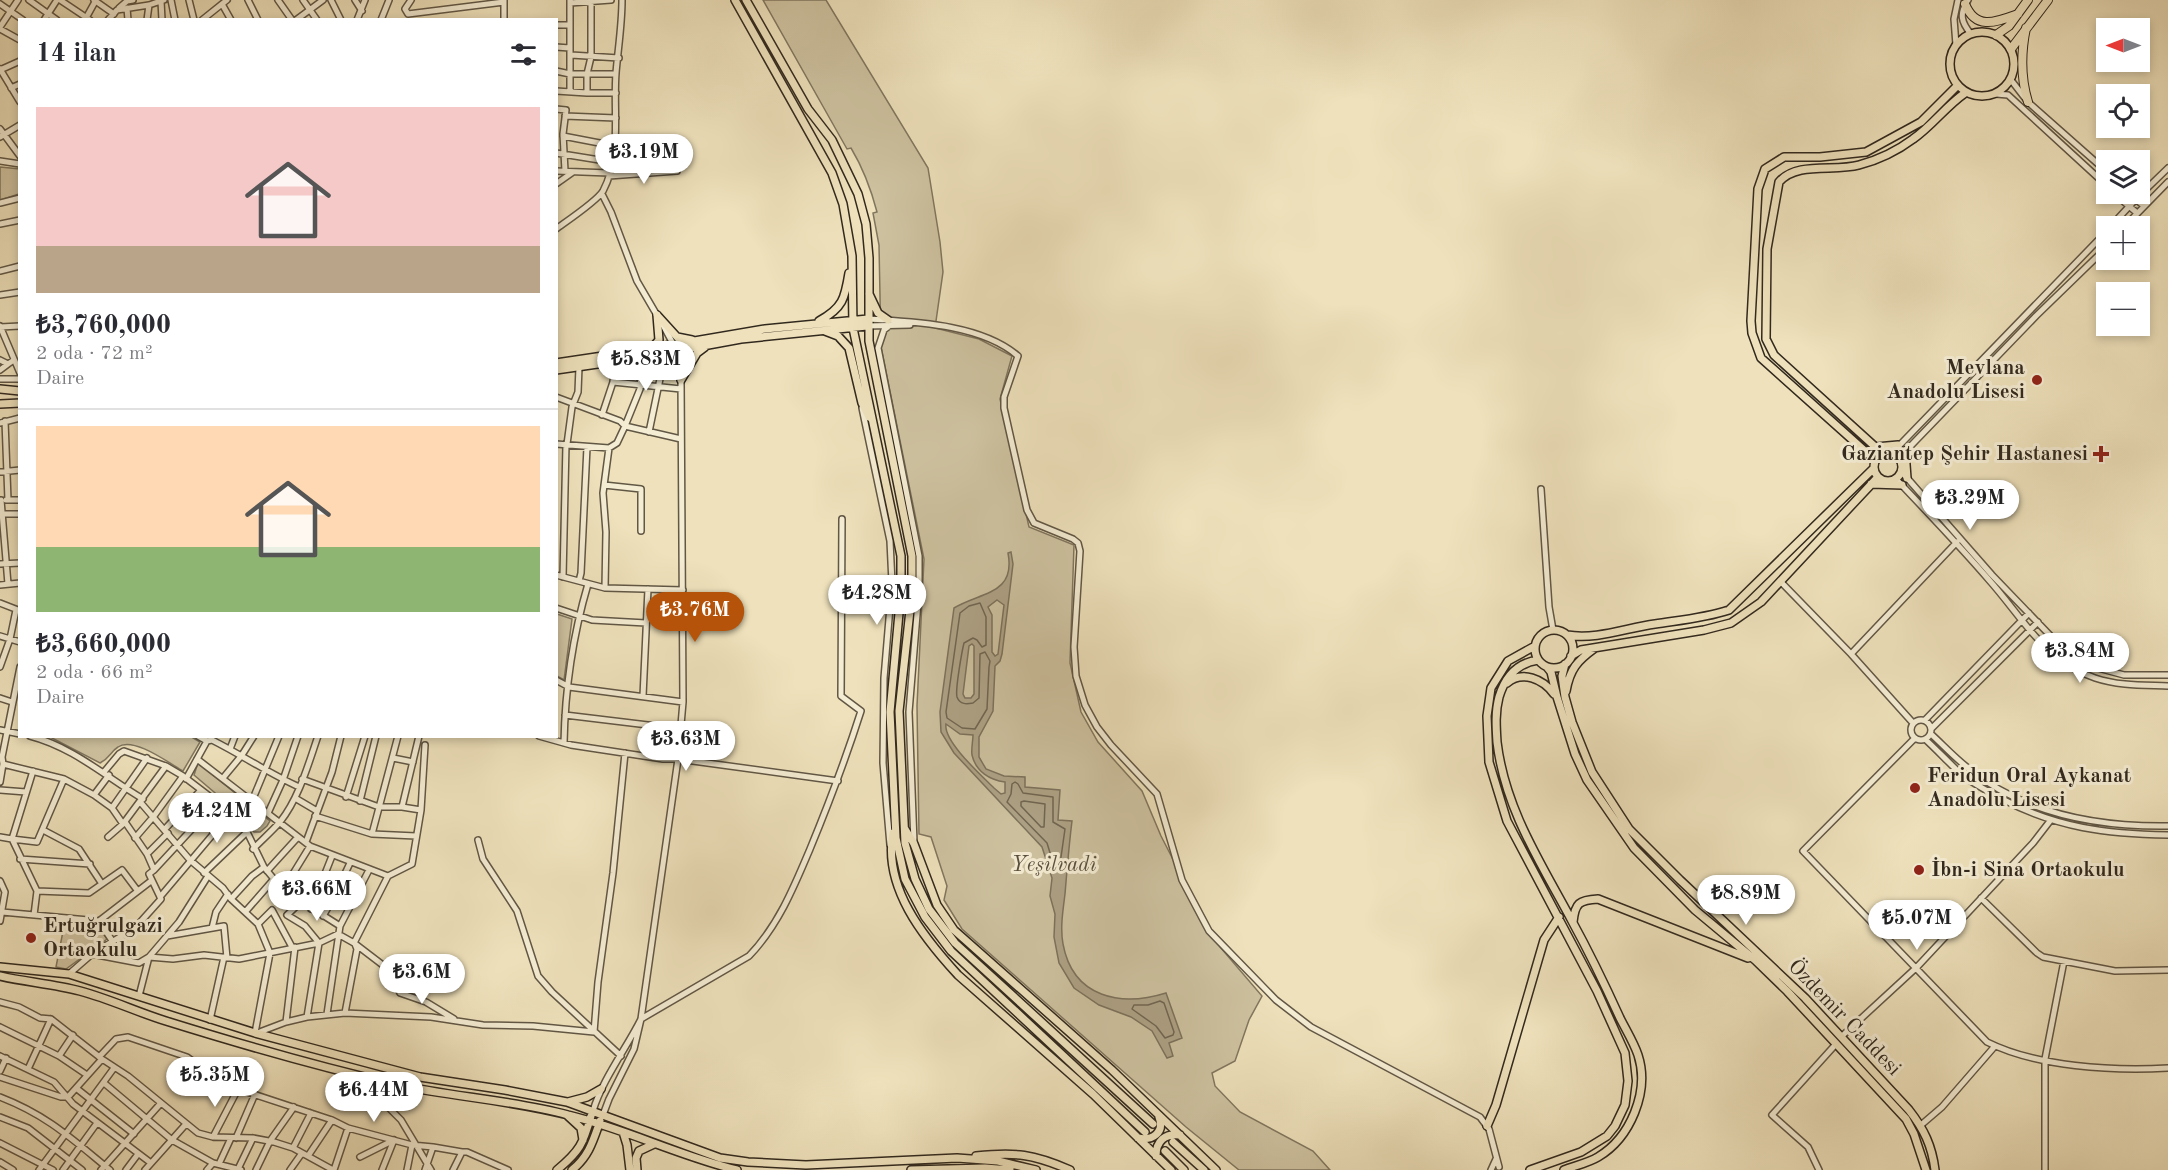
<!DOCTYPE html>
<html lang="tr">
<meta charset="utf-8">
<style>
body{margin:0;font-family:"Old Standard TT",serif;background:#f2f2f3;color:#2b2b33;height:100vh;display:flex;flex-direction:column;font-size:22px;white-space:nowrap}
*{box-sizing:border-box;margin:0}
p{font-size:20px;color:#7c7c81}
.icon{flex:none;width:33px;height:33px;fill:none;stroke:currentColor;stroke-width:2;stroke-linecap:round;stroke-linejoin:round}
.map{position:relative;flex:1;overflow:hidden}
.drawer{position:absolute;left:18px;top:18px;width:540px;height:720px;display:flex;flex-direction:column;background:#fff;border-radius:0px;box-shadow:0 3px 9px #0003}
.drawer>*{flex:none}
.needle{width:39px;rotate:270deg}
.controls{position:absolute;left:2096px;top:18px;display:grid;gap:12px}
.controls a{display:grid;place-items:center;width:54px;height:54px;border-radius:0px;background:#fff;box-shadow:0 3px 9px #0003;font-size:30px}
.price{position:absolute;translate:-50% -51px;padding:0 14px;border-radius:21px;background:#fff;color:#222;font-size:20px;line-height:39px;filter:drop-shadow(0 2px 3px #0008)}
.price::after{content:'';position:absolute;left:50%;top:36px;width:18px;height:14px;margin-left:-9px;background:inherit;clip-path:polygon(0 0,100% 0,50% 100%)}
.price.on{background:#b45309;color:#fff}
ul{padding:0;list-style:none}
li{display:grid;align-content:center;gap:12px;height:318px;padding:0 18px}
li+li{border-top:2px solid #e1e1e2}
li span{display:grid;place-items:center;height:186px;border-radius:0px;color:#555}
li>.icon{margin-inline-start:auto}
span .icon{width:108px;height:108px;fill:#fffc;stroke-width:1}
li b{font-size:26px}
h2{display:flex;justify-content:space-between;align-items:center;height:72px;padding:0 18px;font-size:26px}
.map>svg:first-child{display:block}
.green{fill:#cec2a0;stroke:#80765f;stroke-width:1.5}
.water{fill:#aea286;stroke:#7c725c;stroke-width:1.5;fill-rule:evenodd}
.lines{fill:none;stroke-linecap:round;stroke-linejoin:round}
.shore{stroke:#706652;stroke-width:1.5}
.minor-casing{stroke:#615745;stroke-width:8}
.major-casing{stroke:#32291e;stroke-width:10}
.highway-casing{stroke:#32291e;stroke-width:10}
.minor{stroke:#f4ecd3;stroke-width:5}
.major{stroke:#eee1bb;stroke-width:7}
.highway{stroke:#eee1bb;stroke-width:8}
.poi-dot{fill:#8f2418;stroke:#f4ecd3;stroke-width:2}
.labels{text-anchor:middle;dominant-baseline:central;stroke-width:6;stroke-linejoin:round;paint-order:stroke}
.poi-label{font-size:21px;font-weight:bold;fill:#32291e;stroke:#f4ecd3;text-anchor:start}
.park-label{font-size:21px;font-style:italic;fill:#594f3e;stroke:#f4ecd3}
.street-label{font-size:21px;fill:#32291e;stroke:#f4ecd3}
</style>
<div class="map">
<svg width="2168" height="1170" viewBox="0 0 2168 1170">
<rect width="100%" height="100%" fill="#eee1bb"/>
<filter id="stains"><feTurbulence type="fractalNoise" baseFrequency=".00333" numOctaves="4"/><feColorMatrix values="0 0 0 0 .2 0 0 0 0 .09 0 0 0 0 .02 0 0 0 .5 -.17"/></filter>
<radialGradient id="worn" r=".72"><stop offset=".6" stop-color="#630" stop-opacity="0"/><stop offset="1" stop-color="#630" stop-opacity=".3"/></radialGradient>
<path class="green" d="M763,0H826L928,168L940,242L943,272L935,328L979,339L1012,356L1000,399L1029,527L1074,545L1070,663L1081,712L1098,742L1142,791L1161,836L1215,941L1262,996L1249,1020L1235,1061L1212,1073L1215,1086L1240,1112L1313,1151L1330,1170H1239L1186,1127L962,929L944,900L947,886L931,837L919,834L917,706L924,559L881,347L879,245L873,213L877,212C871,189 863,168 851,148L847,149Z
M0,167L20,169L19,194L0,200Z
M557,614L572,619L564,680L557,676Z
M50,737L190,736L200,742L183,771C169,763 133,736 118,747C110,752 110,758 100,763Z
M198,763L270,821L267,826L260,832H254L241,815L194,775Z
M65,921L96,923L107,939L66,969L56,967Z"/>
<path class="water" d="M1011,552L1013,564L1002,654L1000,661L995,666L993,711L979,737V757L986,769L1004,776L1025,777V787L1060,790L1058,820L1072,821C1069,845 1067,870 1065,894C1063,910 1060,928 1063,944C1073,998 1121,1007 1166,993L1182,1038L1169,1043L1173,1056L1167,1058L1152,1031L1131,1017L1099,1005L1074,988L1059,963L1054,937L1055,914L1050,896L1052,878L1042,847L954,753L941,732L940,712L954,608C980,592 1016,595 1008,553ZM997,600L1004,605L998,654L995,656L992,652V615L988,607ZM972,644L974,646V694L971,698H965L963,694L969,646ZM946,724L960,734L973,735C973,741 971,749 972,755C976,772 990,780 1005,782V793L1001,794L994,788C981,775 943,741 946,724Z"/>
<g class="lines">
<path class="shore" d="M980,603L986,617V645L982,647L977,640L973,638L964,643C962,651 955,690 957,697C960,705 967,704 973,703L979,698L980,654L985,652L990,661L989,667L987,709L975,729L962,728L947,718L946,712L960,613L969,606Z
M1015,782L1018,784L1023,793L1053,797V822L1065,829L1059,871L1055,869L1047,843L1007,802L1011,794L1012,784Z
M1024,801L1045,804L1044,827H1041L1021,806V802Z
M1160,1001L1164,1003L1174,1032L1173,1035L1165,1038L1156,1026L1132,1009L1134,1005H1148Z"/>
<defs>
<path id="minor" d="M29,0L57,20
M60,0L90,20
M94,0L114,14
M171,0L175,20
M189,0L194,20
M248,0L258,20
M278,0L292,20
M303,0L317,20
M331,0L341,20
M355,0L362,11
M411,0L405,9L408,14L504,2
M1968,0C1959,14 1961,22 1971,34
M161,1L162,20
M570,3L611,0
M0,4L23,20
M222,4L231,20
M119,8L127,1L133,0
M127,8L128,20
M86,18L96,0
M44,20L57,0
M108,20L117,10L149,5L164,0
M147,20L149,5
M202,20L227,0
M296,20L323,0
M357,20L365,0
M381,20L389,0
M504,20V0
M556,25H570
M0,27L18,0
M0,29L20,40
M1956,45L1954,19L1958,0
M556,47L570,48
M571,55L619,58
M0,69L20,102
M0,70L20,61
M556,71L570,74H616
M2011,80L2028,102L2106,171
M11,88L20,84
M556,91L587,93H616
M570,92V0
M587,93V74L591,57V2
M1996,94L2008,95L2106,185
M556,109L566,110L563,134L565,171
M565,116L616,118
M0,129L20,156
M563,136L615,146
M0,137L20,125
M556,153L612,162
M0,161L20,164
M556,171L609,173
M609,176L677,171
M556,184L573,172
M602,194L611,212L637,281L658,317
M2115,194L2137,213
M2130,194L2144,206
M0,203L20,198
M0,224L20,220
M2111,226L2136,199L2168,168
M2125,226L2168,182
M556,229C567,221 597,201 603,191C622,155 613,112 616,73C618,49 622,25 622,0
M0,271L20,266
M0,295L20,292
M868,319C914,322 981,324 1018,356L1004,397V408L1027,510L1034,523L1073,539L1078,543L1080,551L1074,647L1076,676L1085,705L1097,727L1111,745L1157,794L1182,880L1209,931L1276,1000L1311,1027L1480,1117L1489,1129L1499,1167
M0,326L20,373
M867,326L910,325
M889,326L884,330L878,348L919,556V590L909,712L914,842
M0,327L20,326
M642,356L640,389L625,426L681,439
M0,360L8,364L14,360
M0,370L8,364
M0,379H20
M613,382L681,389
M556,397L620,421L625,426L617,443L609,448L556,444
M862,408L890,541L892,583L884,678L883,763L890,845
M602,415L613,382L615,361
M5,421L8,500
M0,423L20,418
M649,432L661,374L660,353
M567,444L572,407L578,392L579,367
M1892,453L2106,232
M1899,458L2036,316L2106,248
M1901,471L1992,575L2066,652L2098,668L2124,675H2168
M0,472L20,470
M1896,479C1927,512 1959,545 1989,580C2023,618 2044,661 2095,678C2119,686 2144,685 2168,686
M604,485L641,489V531
M1541,489L1549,607L1553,630
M1,500L8,584
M6,500H20
M0,514H20
M0,564L20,563
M556,575L605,588L683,590
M563,577L566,444
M579,581L581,573L587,447
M1780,581L1851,654
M0,585L20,583
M605,588L606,532L603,493L609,448
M0,603L18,610
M556,608L592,620L646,623
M0,636L20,642
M0,667L10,639L16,610
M556,680L569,687L683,702
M643,696L648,589
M0,698L12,702
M565,715L681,729
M1911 730a10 10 0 1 1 20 0a10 10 0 1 1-20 0Z
M1925,720L2029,613
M1913,723L1851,654L1957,542
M1932,728L2038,622
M0,730L20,734
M1931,734C1943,745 1955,758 1968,768C2024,814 2098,827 2168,826
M30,736C73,747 106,777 143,799
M539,736L571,745L663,759H678L838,781
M1915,738L1803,851L1987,1042C2037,1067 2112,1071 2168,1068
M1925,739C1938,751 1950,764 1962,775C1974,784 1989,792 2002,799C2057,828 2107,834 2168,835
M207,741L212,740C242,755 268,773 299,787
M564,743C565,690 573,635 588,584
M230,749L235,736
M393,758L413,762
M197,759L310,846L388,876L354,943L338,934
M3,764L64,779L94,795
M33,771L12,839L37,842L64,779
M104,772L119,754L124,751L166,766L183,776L217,802L231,813L247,832L264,867L283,890L340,926
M109,775L94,795L112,808L123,824
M223,778L242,755L254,736
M186,779L207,741L198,736
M302,779L379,807H402L419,736
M0,782L3,764L2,757L20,667
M0,790L26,792
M346,797L365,736
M295,798L317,811
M252,801L279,736
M360,801L376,736
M141,803L190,860L223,888L231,899L258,924L270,953L255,1033
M112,808L147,758
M421,810L425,745
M268,813L283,780L298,736
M315,816L372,834L416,836
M165,829L201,790
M43,830L79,849L102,884
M372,834L398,736
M0,837L12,839L37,891L34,915
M108,837L123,824L166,766
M135,838L154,816L183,776
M478,840L483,859L517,911L538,976L552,992L621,1056
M306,842L332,772L341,736
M253,849C262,840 272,831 280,822C299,798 308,765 318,736
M147,854L168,833
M20,859L90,864
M154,870L217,802
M267,871L298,837
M204,873L247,832
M388,876L412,864L421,810L402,807
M0,881L5,892L0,921
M283,890L310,846
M37,891L89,893L122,870L137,890
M160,897L231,813
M1981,898L2037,953L2043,957L2115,971L2168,970
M231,899L252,876L264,867
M301,902L287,915L305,926L319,943L307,1017
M311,909L332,856
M246,911L274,879
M2,912L99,921L151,881
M323,916L333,899L350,863
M99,921L113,942
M258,924L272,910L292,947
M212,928L216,912L228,894
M167,936L224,926L227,958
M354,943L388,969L400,993L426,1002L454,1019
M92,954L135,928L161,899L149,874L154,870L147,854L125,822
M69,974L92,954L139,963L149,957L173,959L204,955L239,959L319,943L338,934
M139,996L149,957L179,922L208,876
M0,1002L19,1007L40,1018L51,1019L102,1059L128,1076L198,1133L213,1137L253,1138L274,1142L293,1148L333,1170
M345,1013L357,949L355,944
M327,1014L340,926L369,870
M641,1019L678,759L683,702L681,380L679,355L663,325
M641,1019L749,956C778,926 794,887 810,849C829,803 846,758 861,711L841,696L842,519
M210,1020L224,957
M286,1022L295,947
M0,1027L59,1056L87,1075
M257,1033L286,1022L307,1017L345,1013L431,1017L483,1025L533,1026L594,1032L598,982L613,873L625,753
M1841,1037L1917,967L2033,843L2050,821
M0,1056L54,1082L73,1104L151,1163
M59,1056L73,1035
M99,1057L116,1039L128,1037L187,1057L220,1081L238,1089L332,1120L348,1128L412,1145L433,1147
M28,1069L51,1019
M0,1071L6,1058
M0,1077L61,1097H68L102,1059
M104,1083L172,1140L213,1163L241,1170
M390,1083L389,1108L401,1120L431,1170
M76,1088L134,1134
M0,1097C47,1115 72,1139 110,1170
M593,1111C602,1080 626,1049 641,1019L634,1049L609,1099L603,1115
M0,1117L28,1128L82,1170
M1921,1125L1942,1107L1995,1046
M213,1137L238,1089
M236,1138L255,1094
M0,1143L53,1170
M293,1148L311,1113
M308,1156L332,1120
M360,1157L394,1140
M0,1162L13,1170
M219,1164L231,1138
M238,1169L253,1138
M39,1170L114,1068
M63,1170L97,1123
M101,1170L161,1103
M126,1170L138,1154
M145,1170L186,1124
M207,1170L213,1163
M256,1170L270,1141L294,1107
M290,1170L302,1153
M334,1170L348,1128
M382,1170L394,1140
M407,1170L412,1145
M425,1170L433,1147L462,1152
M453,1170L462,1152H467L508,1170
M1491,1170L1496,1159
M1819,1170L1808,1147L1772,1115L1836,1044
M2045,1170V1059L2064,961"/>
<path id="major" d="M735,0L832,173L843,204L852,256L853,328L901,556V591L890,712L896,838L905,879L925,917L951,951L1145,1132
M746,0L808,109L832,140L858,194L866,224L869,258V341L912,556V592L899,711L905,843L915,879L929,909L955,943L1153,1124
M1950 64a32 32 0 1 1 64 0a32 32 0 1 1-64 0Z
M869,294L878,313L888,320
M657,315L677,337L692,340
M819,321C843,308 845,298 849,273
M825,331L838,336L849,348L862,403L869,417
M652,348L659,340L657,315
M666,353L672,355L680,364
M556,363L630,352L765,329L868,319
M556,370L632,359L741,339L867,326
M681,380L697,353L705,347
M0,389L20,391
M0,404L20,403
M1876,447L1898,445
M1905,451L1907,478
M1874 467a14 14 0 1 1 28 0a14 14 0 1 1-28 0Z
M1882,453L1774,355L1766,339L1767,249L1779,182C1797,161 1834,172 1859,165C1878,160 1897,151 1913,139C1932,126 1946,106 1965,93
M1875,460L1761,358L1752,333L1751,321L1758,189L1765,169L1784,157H1820L1866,152L1921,122L1957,86
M1871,484L1902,485
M1535 649a19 19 0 1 1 38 0a19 19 0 1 1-38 0Z
M1567,635C1596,640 1626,628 1655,624C1681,620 1705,618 1729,610L1873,469
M1571,656L1581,650L1704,630L1731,623L1761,602L1878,477
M1538,660C1517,663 1505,677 1499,697C1495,712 1496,727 1497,742C1505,809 1541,863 1572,921C1589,952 1605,985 1620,1018C1626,1030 1634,1043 1638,1055C1650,1092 1630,1138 1598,1157C1588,1163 1574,1166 1564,1170
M1565,664L1562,676L1565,697L1572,722L1592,772L1629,829L1680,880L1805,998L1909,1110C1924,1129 1932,1146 1935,1170
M1547,667L1551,672L1557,697L1575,754L1587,780L1634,848L1695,910L1755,960L1787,991L1906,1119L1914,1134L1926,1170
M1507,683C1522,670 1543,679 1554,694
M1566,691C1570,669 1577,661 1595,648
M905,829L914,844L937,905L954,930L1112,1070L1216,1170
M893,833C883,887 923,937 958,975L1093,1094L1171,1170
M1573,922C1575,903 1579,900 1598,899L1748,958
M0,967L69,974L255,1033L420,1077L505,1090L567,1102L720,1158L748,1162L806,1165L957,1158L998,1161L1036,1170
M0,976C26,982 54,984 80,991C110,999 137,1012 166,1021C243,1045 320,1067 398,1085C454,1097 512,1100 568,1115C626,1129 679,1156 737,1170
M568,1102L587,1097L601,1089
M568,1116L581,1128L583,1140
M1487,1126L1496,1105L1544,940L1559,917
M623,1132L627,1145L630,1170
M1138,1138C1152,1141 1165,1133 1159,1117
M1173,1142L1204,1170
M1165,1151L1184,1170
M976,1156C1016,1152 1033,1154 1070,1170
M1156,1156C1156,1141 1165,1133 1180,1135
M557,1170C580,1151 583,1144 591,1116
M572,1170C589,1156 593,1141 600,1121
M637,1170L636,1158L639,1151L654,1144
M911,1170L985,1168L1010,1170
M1530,1170L1581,1152L1607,1136L1615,1126L1625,1105L1628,1081L1625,1053L1597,991L1507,821L1489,762L1487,716L1491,688L1508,661L1535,646"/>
<path id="highway" d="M1965,4C1976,31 1996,22 2018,14
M2026,28C2021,52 2021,79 2028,102
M1996,35L2009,26L2028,0
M2011,49L2048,0"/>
</defs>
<use href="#minor" class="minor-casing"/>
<use href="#major" class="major-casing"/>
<use href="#highway" class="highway-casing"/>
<use href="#minor" class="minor"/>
<use href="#major" class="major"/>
<use href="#highway" class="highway"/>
</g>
<g class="poi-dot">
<circle cx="2037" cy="380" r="6"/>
<path d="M2098 445h6v6h6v6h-6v6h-6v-6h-6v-6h6z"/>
<circle cx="1915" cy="788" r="6"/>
<circle cx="1919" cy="870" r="6"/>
<circle cx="31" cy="938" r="6"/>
</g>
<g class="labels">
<g class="poi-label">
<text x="2025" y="368" text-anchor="end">Mevlana<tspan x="2025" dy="24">Anadolu Lisesi</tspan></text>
<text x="2088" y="454" text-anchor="end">Gaziantep Şehir Hastanesi</text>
<text x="1927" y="776">Feridun Oral Aykanat<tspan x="1927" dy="24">Anadolu Lisesi</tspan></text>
<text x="1931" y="870">İbn-i Sina Ortaokulu</text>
<text x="43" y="926">Ertuğrulgazi<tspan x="43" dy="24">Ortaokulu</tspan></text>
</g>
<g class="park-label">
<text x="1054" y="865">Yeşilvadi</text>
</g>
<g class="street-label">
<text transform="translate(1844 1018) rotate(46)">Özdemir Caddesi</text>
</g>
</g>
<rect width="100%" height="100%" filter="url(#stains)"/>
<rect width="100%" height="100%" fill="url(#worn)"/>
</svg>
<div class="controls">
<a><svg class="needle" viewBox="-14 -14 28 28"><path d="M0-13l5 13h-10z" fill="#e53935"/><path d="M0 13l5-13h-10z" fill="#7c7c81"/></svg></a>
<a><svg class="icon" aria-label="locate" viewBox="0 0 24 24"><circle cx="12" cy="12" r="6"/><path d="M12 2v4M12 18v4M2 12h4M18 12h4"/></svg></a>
<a><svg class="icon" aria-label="layers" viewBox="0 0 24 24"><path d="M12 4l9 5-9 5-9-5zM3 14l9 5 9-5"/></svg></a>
<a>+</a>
<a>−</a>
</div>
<b class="price" style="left:644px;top:185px">₺3.19M</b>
<b class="price" style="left:646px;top:392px">₺5.83M</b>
<b class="price" style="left:1970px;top:531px">₺3.29M</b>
<b class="price" style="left:877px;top:626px">₺4.28M</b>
<b class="price on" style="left:695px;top:643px">₺3.76M</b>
<b class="price" style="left:2080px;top:684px">₺3.84M</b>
<b class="price" style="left:686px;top:772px">₺3.63M</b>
<b class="price" style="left:217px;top:844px">₺4.24M</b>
<b class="price" style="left:317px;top:922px">₺3.66M</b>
<b class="price" style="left:1746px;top:926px">₺8.89M</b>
<b class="price" style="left:1917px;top:951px">₺5.07M</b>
<b class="price" style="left:422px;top:1005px">₺3.6M</b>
<b class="price" style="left:215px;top:1108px">₺5.35M</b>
<b class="price" style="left:374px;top:1123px">₺6.44M</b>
<section class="drawer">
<h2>14 ilan<svg class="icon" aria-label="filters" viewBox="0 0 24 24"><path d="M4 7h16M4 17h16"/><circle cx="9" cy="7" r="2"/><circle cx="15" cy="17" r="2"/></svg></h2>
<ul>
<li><span style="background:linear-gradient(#f6c9c9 75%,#b9a48a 0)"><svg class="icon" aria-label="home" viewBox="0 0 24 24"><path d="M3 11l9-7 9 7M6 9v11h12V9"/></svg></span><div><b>₺3,760,000</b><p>2 oda · 72 m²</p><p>Daire</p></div></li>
<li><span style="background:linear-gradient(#ffd9b3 65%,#8fb573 0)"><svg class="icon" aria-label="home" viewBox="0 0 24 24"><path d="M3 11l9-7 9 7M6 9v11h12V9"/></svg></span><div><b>₺3,660,000</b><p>2 oda · 66 m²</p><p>Daire</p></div></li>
</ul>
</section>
</div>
